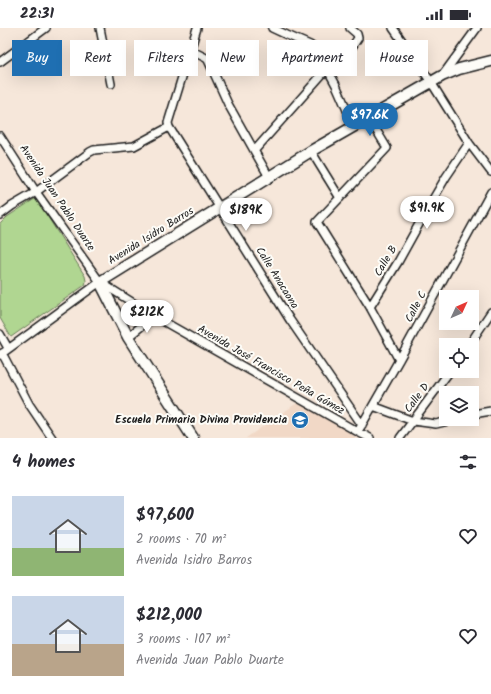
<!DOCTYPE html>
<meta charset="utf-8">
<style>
body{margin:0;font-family:Kalam,sans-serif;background:#f7f7f7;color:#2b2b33;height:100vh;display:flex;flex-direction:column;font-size:15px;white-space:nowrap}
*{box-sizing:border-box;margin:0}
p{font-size:13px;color:#7c7c81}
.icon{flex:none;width:22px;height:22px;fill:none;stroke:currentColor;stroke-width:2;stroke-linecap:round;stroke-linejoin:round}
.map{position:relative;height:410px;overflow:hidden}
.details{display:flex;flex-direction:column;background:#fff;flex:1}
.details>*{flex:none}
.hud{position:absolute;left:12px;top:12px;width:467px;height:36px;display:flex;gap:8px}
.needle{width:26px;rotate:46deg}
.buttons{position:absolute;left:439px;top:262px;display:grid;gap:8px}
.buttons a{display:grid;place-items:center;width:40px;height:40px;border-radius:0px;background:#fff;box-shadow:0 4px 16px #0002;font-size:20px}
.price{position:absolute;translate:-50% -34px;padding:0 9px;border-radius:14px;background:#fff;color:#222;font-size:13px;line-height:26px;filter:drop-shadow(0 1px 2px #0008)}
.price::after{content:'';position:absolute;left:50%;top:24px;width:12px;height:9px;margin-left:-6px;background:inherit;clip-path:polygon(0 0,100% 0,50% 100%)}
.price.current{background:#1f6fb2;color:#fff}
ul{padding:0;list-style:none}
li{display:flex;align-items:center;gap:12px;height:100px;padding:0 12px}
li span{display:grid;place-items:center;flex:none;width:112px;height:80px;border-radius:0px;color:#555}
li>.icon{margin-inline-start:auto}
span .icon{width:48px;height:48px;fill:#fffc;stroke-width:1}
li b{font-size:17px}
h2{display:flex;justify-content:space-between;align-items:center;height:48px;padding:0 12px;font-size:17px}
.tag{padding:0 14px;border-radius:0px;background:#fff;box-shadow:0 4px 16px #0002;font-size:14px;line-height:36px}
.tag.current{background:#1f6fb2;color:#fff}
.status{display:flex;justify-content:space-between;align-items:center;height:28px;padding:0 20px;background:#fff;direction:ltr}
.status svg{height:11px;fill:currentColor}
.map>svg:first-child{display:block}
.built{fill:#f1d8c6}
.green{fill:#b0d691;stroke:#667956}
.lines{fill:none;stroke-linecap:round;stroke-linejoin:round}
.street-casing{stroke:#1c1c1c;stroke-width:10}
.secondary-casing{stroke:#1c1c1c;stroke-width:13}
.street{stroke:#fdfcf7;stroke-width:7}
.secondary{stroke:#fdfcf7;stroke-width:10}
.labels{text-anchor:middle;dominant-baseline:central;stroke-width:4;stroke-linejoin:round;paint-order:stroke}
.street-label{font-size:11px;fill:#1c1c1c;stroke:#fdfcf7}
.poi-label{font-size:11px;font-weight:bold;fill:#1c1c1c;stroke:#fdfcf7;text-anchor:end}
</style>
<div class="status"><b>22:31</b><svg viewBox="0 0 49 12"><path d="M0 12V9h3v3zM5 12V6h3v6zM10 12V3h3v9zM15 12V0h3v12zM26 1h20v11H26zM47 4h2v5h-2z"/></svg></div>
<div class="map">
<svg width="491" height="410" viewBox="0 0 491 410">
<rect width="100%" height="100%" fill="#f6e7da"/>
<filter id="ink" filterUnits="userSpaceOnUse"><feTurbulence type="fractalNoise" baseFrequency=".025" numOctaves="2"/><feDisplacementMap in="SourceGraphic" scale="8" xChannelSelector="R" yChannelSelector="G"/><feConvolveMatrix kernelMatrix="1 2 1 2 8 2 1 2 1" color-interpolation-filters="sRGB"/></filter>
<g filter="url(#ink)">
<path class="built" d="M297,375L361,410H246Z"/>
<path class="green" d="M36,170L85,248L86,253L85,257L11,309L0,290V196L7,189Z"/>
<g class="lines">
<defs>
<path id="street" d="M100,0L111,56
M197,0L168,95L169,99L290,292L362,397
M272,0L287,7L310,17L317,22L336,57L354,98
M393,0L431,54L469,115L491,144
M190,22L206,30L208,32L228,76L269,149
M322,29L352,19L358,10L357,6L350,0
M0,34L46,0
M442,48L477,0
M369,90L387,120L317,194L370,279L399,332
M0,108L36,164L100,254L154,288L358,404L370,410
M255,122L327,41
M311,123L340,170
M0,187L12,178L36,164L90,124L94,122L134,118L169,99
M370,279L398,234L429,178L446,149L469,115
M0,306L8,320
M128,309L154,288
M469,317L491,284
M2,325L29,376L52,410
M0,327L100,254
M373,378L413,393L436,396L457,391
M472,387L479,385L491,383
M360,400L399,332L491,164
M400,410L450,343"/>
<path id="secondary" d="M193,410L128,309L100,254L311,123L442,48L459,41L491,33"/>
</defs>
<use href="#street" class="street-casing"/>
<use href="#secondary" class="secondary-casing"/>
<use href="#street" class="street"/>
<use href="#secondary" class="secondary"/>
</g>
</g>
<defs>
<symbol id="school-disc" viewBox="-11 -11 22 22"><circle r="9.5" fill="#1f6fb2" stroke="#fdfcf7"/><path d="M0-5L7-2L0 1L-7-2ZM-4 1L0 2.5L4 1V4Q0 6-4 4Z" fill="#fff"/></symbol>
</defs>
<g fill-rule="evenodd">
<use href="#school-disc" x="290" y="382" width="20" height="20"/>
</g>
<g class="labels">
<g class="street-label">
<text transform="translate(57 170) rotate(56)">Avenida Juan Pablo Duarte</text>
<text transform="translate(151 208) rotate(-32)">Avenida Isidro Barros</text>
<text transform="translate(386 233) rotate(-59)">Calle B</text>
<text transform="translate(277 250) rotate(58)">Calle Anacaona</text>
<text transform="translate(416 279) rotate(-62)">Calle C</text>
<text transform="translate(271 342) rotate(30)">Avenida José Francisco Peña Gómez</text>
<text transform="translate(417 370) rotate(-54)">Calle D</text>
</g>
<g class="poi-label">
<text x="287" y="392">Escuela Primaria Divina Providencia</text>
</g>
</g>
</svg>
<div class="buttons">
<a><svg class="needle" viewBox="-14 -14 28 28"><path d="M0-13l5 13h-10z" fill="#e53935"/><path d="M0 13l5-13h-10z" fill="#7c7c81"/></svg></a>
<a><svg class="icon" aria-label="locate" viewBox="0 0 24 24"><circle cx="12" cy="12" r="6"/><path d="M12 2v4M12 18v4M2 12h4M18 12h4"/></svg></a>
<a><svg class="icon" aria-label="layers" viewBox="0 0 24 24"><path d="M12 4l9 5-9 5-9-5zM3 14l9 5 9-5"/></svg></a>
</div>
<b class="price current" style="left:370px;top:109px">$97.6K</b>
<b class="price" style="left:427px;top:202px">$91.9K</b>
<b class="price" style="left:246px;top:204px">$189K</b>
<b class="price" style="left:147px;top:306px">$212K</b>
<div class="hud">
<a class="tag current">Buy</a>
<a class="tag">Rent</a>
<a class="tag">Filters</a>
<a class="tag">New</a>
<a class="tag">Apartment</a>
<a class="tag">House</a>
</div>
</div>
<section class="details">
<h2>4 homes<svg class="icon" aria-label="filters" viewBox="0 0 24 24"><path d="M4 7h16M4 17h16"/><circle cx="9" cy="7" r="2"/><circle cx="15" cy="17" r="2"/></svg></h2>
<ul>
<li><span style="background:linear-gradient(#c9d6e8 65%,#8fb573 0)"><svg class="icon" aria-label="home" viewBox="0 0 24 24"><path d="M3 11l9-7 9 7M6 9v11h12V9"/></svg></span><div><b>$97,600</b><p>2 rooms · 70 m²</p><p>Avenida Isidro Barros</p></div><svg class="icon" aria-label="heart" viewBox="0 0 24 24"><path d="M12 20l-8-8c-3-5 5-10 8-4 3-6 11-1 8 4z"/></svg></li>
<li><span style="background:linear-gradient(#c9d6e8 60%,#b9a48a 0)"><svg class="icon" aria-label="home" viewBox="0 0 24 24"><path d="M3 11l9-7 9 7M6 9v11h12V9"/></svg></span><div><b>$212,000</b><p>3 rooms · 107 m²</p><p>Avenida Juan Pablo Duarte</p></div><svg class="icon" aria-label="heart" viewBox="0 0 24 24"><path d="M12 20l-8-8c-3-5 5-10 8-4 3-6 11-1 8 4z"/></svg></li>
</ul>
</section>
